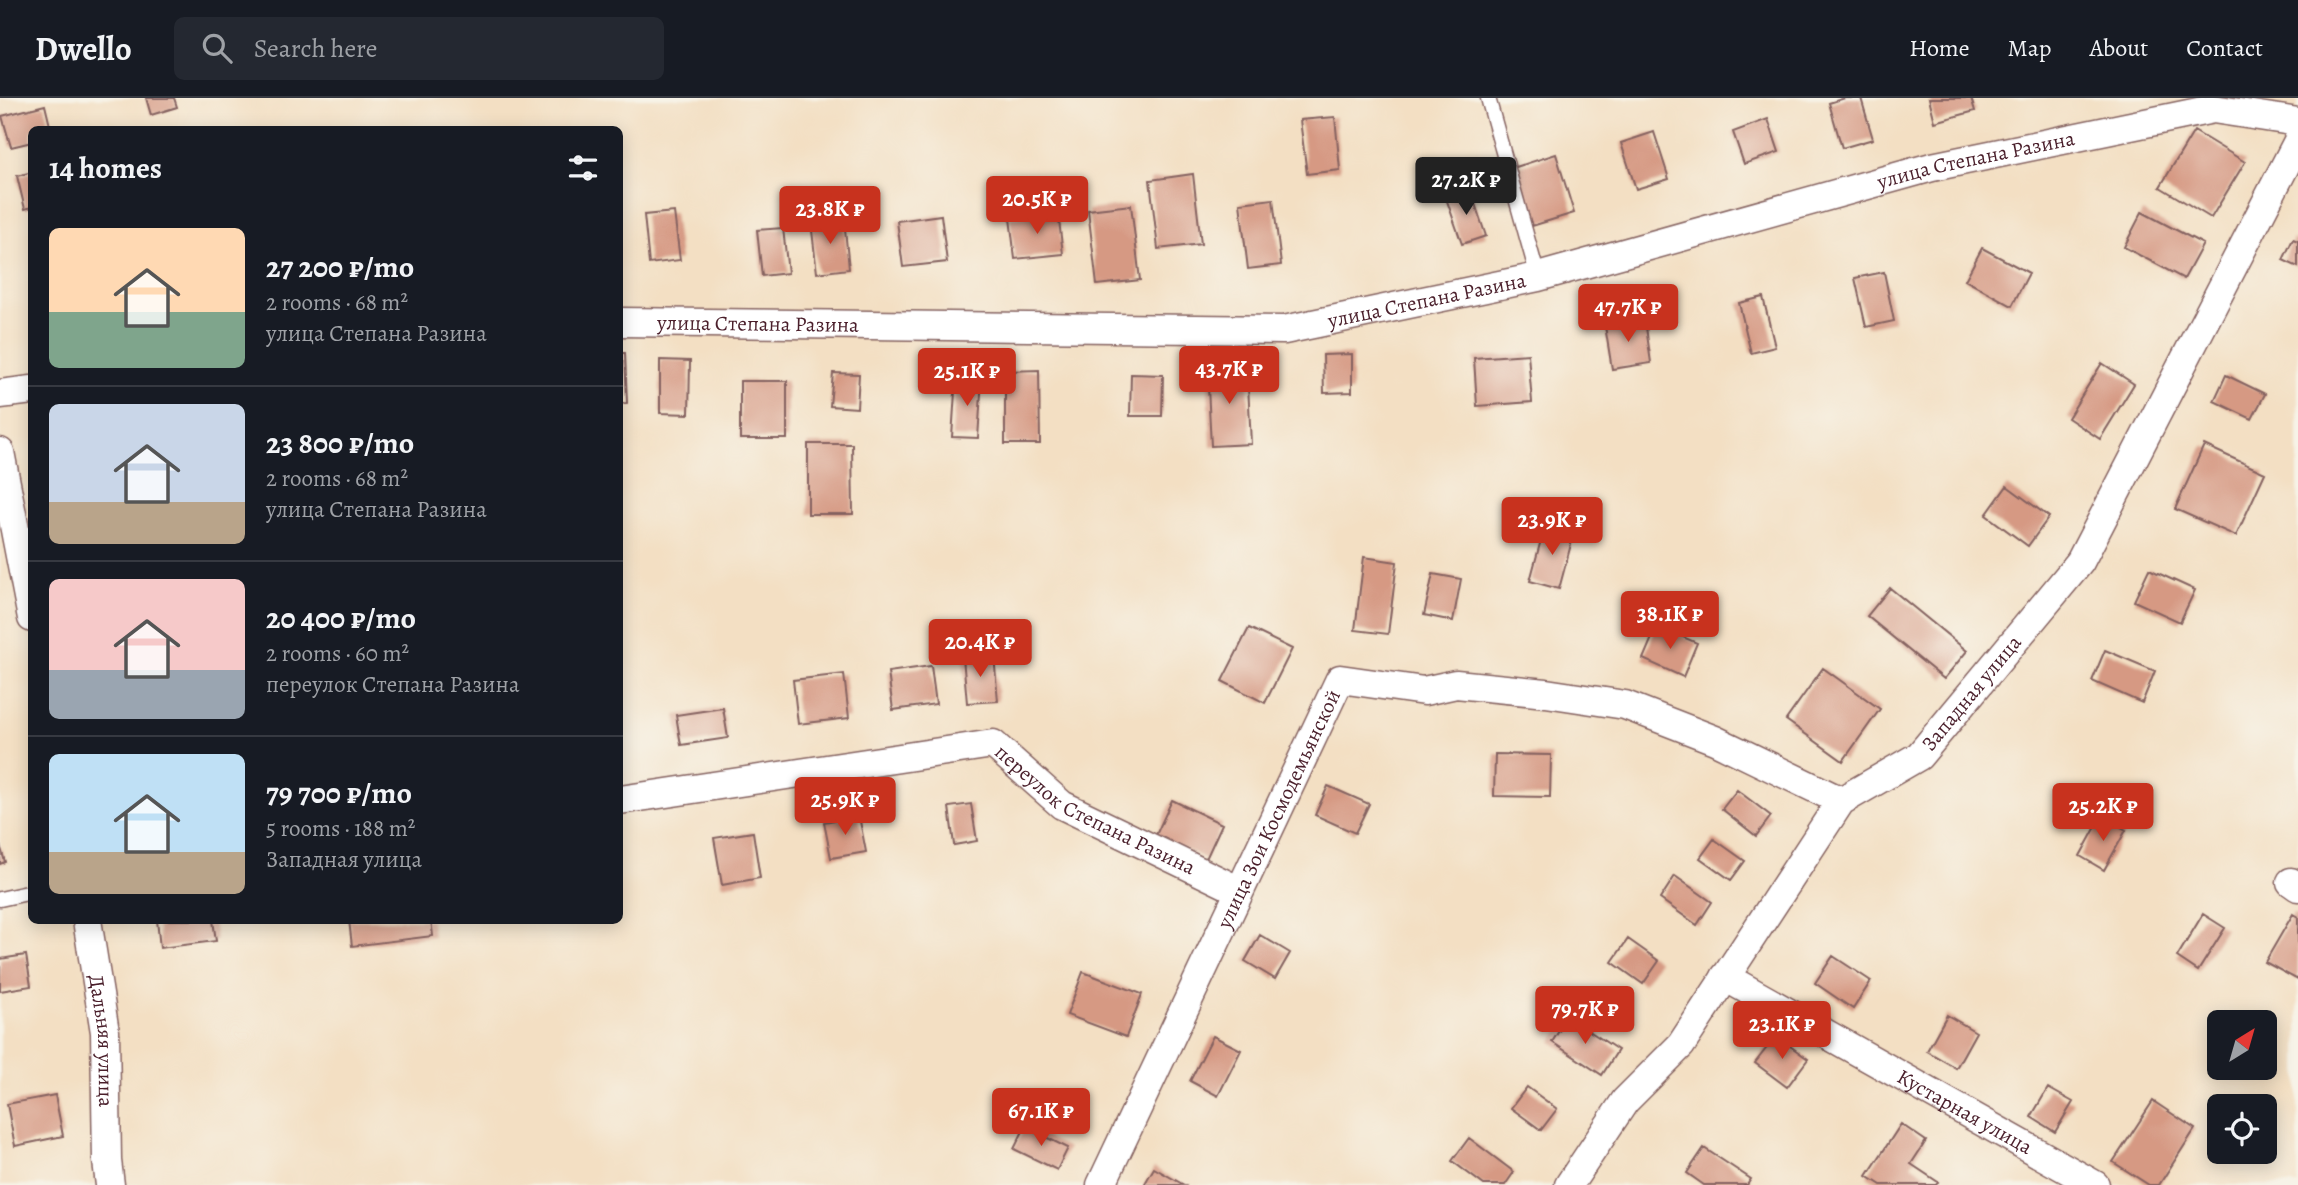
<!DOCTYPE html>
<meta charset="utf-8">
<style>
body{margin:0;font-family:Alegreya,serif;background:#242831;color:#f1f3f6;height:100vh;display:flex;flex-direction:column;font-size:26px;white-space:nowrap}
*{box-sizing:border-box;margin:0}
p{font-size:23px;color:#9ea1a6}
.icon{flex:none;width:38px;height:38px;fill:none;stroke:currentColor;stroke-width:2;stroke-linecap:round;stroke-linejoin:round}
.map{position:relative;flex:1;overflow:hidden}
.drawer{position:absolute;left:28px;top:28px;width:595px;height:798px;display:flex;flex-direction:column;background:#171b24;border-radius:10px;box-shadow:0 4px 18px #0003}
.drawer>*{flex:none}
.needle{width:46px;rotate:37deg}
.fabs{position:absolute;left:2207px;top:912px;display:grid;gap:14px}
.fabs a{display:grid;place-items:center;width:70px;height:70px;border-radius:10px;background:#171b24;box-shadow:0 4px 18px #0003;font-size:35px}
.price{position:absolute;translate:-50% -60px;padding:0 16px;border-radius:7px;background:#c8321e;color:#fff;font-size:23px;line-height:46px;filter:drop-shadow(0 2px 4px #0008)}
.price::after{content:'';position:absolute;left:50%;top:42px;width:21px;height:16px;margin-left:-10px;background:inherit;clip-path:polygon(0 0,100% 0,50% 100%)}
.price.current{background:#222;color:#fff}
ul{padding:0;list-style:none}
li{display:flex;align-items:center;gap:21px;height:175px;padding:0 21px}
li+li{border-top:2px solid #363941}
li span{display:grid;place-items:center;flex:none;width:196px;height:140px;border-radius:10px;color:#555}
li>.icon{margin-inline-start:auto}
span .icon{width:84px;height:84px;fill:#fffc;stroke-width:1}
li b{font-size:30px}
h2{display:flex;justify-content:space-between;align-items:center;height:84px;padding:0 21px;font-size:30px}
header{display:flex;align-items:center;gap:42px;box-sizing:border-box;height:98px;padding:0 35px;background:#171b24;border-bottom:2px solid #363941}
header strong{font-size:33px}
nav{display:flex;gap:38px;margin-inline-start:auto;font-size:24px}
.search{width:490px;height:63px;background:#242831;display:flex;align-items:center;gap:18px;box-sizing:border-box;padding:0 24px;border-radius:10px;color:#9ea1a6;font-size:26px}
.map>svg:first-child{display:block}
.building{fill:#d69983}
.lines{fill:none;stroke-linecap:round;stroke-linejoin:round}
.lane-casing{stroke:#856260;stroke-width:17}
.street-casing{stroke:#856260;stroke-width:31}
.lane{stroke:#fff;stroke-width:14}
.street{stroke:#fff;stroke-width:28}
.labels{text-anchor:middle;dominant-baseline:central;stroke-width:5;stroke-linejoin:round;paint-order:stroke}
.street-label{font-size:21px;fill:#4a1f2b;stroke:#f7f3e8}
</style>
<header>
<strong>Dwello</strong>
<div class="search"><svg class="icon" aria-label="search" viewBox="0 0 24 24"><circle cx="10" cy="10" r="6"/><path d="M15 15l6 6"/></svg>Search here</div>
<nav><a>Home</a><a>Map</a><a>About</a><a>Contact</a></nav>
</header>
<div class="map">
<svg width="2298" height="1087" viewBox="0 0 2298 1087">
<rect width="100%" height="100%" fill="#f7f3e8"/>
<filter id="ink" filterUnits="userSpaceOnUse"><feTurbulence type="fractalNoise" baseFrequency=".0143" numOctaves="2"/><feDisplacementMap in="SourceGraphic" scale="14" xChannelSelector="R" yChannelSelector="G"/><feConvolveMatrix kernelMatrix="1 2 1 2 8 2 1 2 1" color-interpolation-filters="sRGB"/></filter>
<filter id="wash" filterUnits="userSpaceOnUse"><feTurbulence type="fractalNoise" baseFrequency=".00686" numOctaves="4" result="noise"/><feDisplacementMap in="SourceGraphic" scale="28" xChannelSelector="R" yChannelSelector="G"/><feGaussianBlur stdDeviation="1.57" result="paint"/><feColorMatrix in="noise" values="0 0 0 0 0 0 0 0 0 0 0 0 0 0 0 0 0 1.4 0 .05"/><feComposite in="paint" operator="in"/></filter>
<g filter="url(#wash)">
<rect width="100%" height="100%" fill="#f3dfc3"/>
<g id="blocks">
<path class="building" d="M146,0H174L177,9L151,17Z
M1845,0H1861L1873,41L1842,50L1829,5Z
M1929,0H1971L1975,13L1935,24Z
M45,7L51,32H32V44L11,49L2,18Z
M1335,19L1340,72L1307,76L1300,22Z
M1768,21L1779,54L1744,66L1733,34Z
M2194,33L2245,64L2211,120L2160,89Z
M1654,34L1669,81L1636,91L1621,45Z
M1556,56L1574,115L1532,128L1513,70Z
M32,74V109L25,111L17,78Z
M1193,76L1201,146L1158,151L1150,82Z
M1470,91L1486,138L1462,146L1446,100Z
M1273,101L1281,167L1248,171L1240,105Z
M1131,107L1140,182L1097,187L1088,112Z
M674,114L680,162L649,166L644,117Z
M1058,114L1063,156L1015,161L1010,120Z
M2142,114L2203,146L2184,181L2124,149Z
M941,117L947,164L903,169L897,123Z
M844,121L849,171L817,175L811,124Z
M783,130L788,175L762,178L757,132Z
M2293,141L2298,143V169L2283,162Z
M1982,150L2029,175L2012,208L1965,182Z
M1884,174L1894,223L1866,229L1855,180Z
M1763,199L1775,249L1751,255L1739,205Z
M1645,222L1651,265L1612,271L1605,228Z
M620,255H625L627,305L620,306Z
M1352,256V294L1324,295L1323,257Z
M1528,256L1532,304L1477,308L1474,260Z
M660,262L690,263L689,316L660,315Z
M2102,265L2134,286L2100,341L2068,320Z
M1247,267L1251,346L1211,348L1207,269Z
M1039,272L1040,346H1005V273Z
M833,275L859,276L857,310L830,308Z
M1131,276L1163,277L1162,318H1130Z
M2226,277L2265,296L2252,321L2214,303Z
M956,279L982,280L978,340L952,339Z
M740,283H787V341H740Z
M808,346H852L853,416H808Z
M2204,347L2265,375L2236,438L2175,411Z
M2007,388L2049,419L2028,448L1986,417Z
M1545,427L1574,435L1559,491L1530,483Z
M1364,459L1397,464L1388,536L1355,532Z
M2149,471L2195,492L2180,524L2134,503Z
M1433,476L1461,481L1453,523L1424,517Z
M1890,490L1967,553L1944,581L1867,518Z
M1657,528L1697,545L1683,579L1643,561Z
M1249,530L1292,551L1265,605L1222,583Z
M2105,552L2155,573L2142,605L2092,583Z
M994,557L998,603L967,605L963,559Z
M931,568L936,606L893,612L888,574Z
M1823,570L1880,611L1843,663L1786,622Z
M844,576L849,620L798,626L793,582Z
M723,610L728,640L681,647L676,617Z
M1495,656L1551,657L1550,699L1494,698Z
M1328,688L1369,706L1355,735L1315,717Z
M1737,692L1771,718L1756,738L1722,711Z
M1172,702L1222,726L1206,761L1156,737Z
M971,706L977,743L954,747L949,709Z
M859,718L866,754L831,760L824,724Z
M2102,718L2126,732L2104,772L2080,758Z
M753,734L760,780L722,787L714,740Z
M1714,741L1745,763L1731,782L1700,760Z
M0,747L5,764L0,766Z
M1675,778L1712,804L1697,827L1660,801Z
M2203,816L2225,830L2198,873L2177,859Z
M2293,816L2298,819V882L2265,864Z
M157,822H213L216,843L160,850Z
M349,822H431L433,838L352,848Z
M1260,837L1290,855L1275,881L1245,863Z
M1628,841L1659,863L1643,886L1612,864Z
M26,857L31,888L0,893V861Z
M1833,858L1871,883L1853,911L1815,885Z
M1083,874L1142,896L1126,939L1067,917Z
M1947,917L1976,934L1956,970L1927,953Z
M1568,919L1618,952L1602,977L1552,944Z
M1213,938L1241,952L1218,998L1190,983Z
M1776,938L1808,961L1787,989L1755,965Z
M1527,989L1557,1011L1541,1032L1511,1010Z
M2048,990L2073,1004L2055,1034L2031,1019Z
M55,997L63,1038L15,1048L7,1006Z
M2153,1003L2195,1031L2159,1087H2149L2113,1064Z
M1901,1026L1926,1043L1911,1066L1938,1084L1936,1087H1881L1867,1078Z
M1025,1029L1068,1050L1057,1072L1014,1051Z
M1469,1040L1514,1074L1505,1087H1484L1452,1063Z
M1704,1050L1751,1081L1747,1087H1704L1687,1075Z
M1154,1070L1184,1087H1144Z"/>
</g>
</g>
<g filter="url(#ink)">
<use href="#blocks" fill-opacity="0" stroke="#856260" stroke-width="2"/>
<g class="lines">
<defs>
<path id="lane" d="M1488,0L1538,179
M0,801L32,794"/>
<g id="street">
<path id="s1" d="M620,224L1284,232L1538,179L1932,69L2213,11L2298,24"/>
<path d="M0,296L32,292"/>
<path d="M0,354L32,520"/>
<path id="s2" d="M620,702L993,646L1062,707L1238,792"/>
<path d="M2291,784L2298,789"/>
<path id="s3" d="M87,822L105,934L107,1063L110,1087"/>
<path id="s4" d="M1725,879L2095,1087"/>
<path id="s5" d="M1101,1087L1340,581L1424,593L1456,586L1546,595L1625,607L1715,642L1841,703"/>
<path id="s6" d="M1569,1087L1625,1003L1681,947L1841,703L1919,658L2080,464L2298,43"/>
</g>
</defs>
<use href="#lane" class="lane-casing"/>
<use href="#street" class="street-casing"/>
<use href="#lane" class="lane"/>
<use href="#street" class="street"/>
</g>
</g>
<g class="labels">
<g class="street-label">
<text stroke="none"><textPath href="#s1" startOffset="1377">улица Степана Разина</textPath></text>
<text stroke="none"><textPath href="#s1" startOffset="810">улица Степана Разина</textPath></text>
<text stroke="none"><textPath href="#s1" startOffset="138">улица Степана Разина</textPath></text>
<text stroke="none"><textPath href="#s6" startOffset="644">Западная улица</textPath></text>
<text stroke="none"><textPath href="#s5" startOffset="416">улица Зои Космодемьянской</textPath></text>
<text stroke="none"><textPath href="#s2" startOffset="500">переулок Степана Разина</textPath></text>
<text stroke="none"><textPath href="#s3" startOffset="122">Дальняя улица</textPath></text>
<text stroke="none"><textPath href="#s4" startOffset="275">Кустарная улица</textPath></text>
</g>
</g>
</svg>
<div class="fabs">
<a><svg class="needle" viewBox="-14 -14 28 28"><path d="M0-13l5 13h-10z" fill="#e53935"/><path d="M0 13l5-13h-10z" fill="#9ea1a6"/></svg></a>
<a><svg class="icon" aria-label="locate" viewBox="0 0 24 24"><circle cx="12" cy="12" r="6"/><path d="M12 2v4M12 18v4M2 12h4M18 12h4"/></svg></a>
</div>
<b class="price current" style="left:1466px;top:119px">27.2K ₽</b>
<b class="price" style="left:1037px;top:138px">20.5K ₽</b>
<b class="price" style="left:830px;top:148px">23.8K ₽</b>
<b class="price" style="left:1628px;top:246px">47.7K ₽</b>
<b class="price" style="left:1229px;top:308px">43.7K ₽</b>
<b class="price" style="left:967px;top:310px">25.1K ₽</b>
<b class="price" style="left:1552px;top:459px">23.9K ₽</b>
<b class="price" style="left:1670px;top:553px">38.1K ₽</b>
<b class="price" style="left:980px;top:581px">20.4K ₽</b>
<b class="price" style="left:845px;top:739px">25.9K ₽</b>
<b class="price" style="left:2103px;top:745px">25.2K ₽</b>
<b class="price" style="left:1585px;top:948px">79.7K ₽</b>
<b class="price" style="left:1782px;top:963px">23.1K ₽</b>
<b class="price" style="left:1041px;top:1050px">67.1K ₽</b>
<section class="drawer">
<h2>14 homes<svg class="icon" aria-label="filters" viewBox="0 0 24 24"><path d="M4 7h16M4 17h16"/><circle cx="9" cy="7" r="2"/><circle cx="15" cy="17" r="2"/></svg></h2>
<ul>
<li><span style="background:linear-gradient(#ffd9b3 60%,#7fa58c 0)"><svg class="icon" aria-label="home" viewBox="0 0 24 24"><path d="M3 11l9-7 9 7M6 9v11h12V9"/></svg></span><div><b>27 200 ₽/mo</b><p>2 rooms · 68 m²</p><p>улица Степана Разина</p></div></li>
<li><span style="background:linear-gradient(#c9d6e8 70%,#b9a48a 0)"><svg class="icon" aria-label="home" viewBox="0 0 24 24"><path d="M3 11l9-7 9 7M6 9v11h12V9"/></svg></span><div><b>23 800 ₽/mo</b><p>2 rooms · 68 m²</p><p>улица Степана Разина</p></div></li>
<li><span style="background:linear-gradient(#f6c9c9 65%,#9aa5b1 0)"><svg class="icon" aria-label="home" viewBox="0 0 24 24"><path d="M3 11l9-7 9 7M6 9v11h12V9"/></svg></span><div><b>20 400 ₽/mo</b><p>2 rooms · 60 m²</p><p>переулок Степана Разина</p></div></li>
<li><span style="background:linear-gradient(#bfe0f5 70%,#b9a48a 0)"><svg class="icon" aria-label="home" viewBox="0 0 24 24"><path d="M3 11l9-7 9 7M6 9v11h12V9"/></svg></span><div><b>79 700 ₽/mo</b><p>5 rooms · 188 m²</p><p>Западная улица</p></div></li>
</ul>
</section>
</div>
